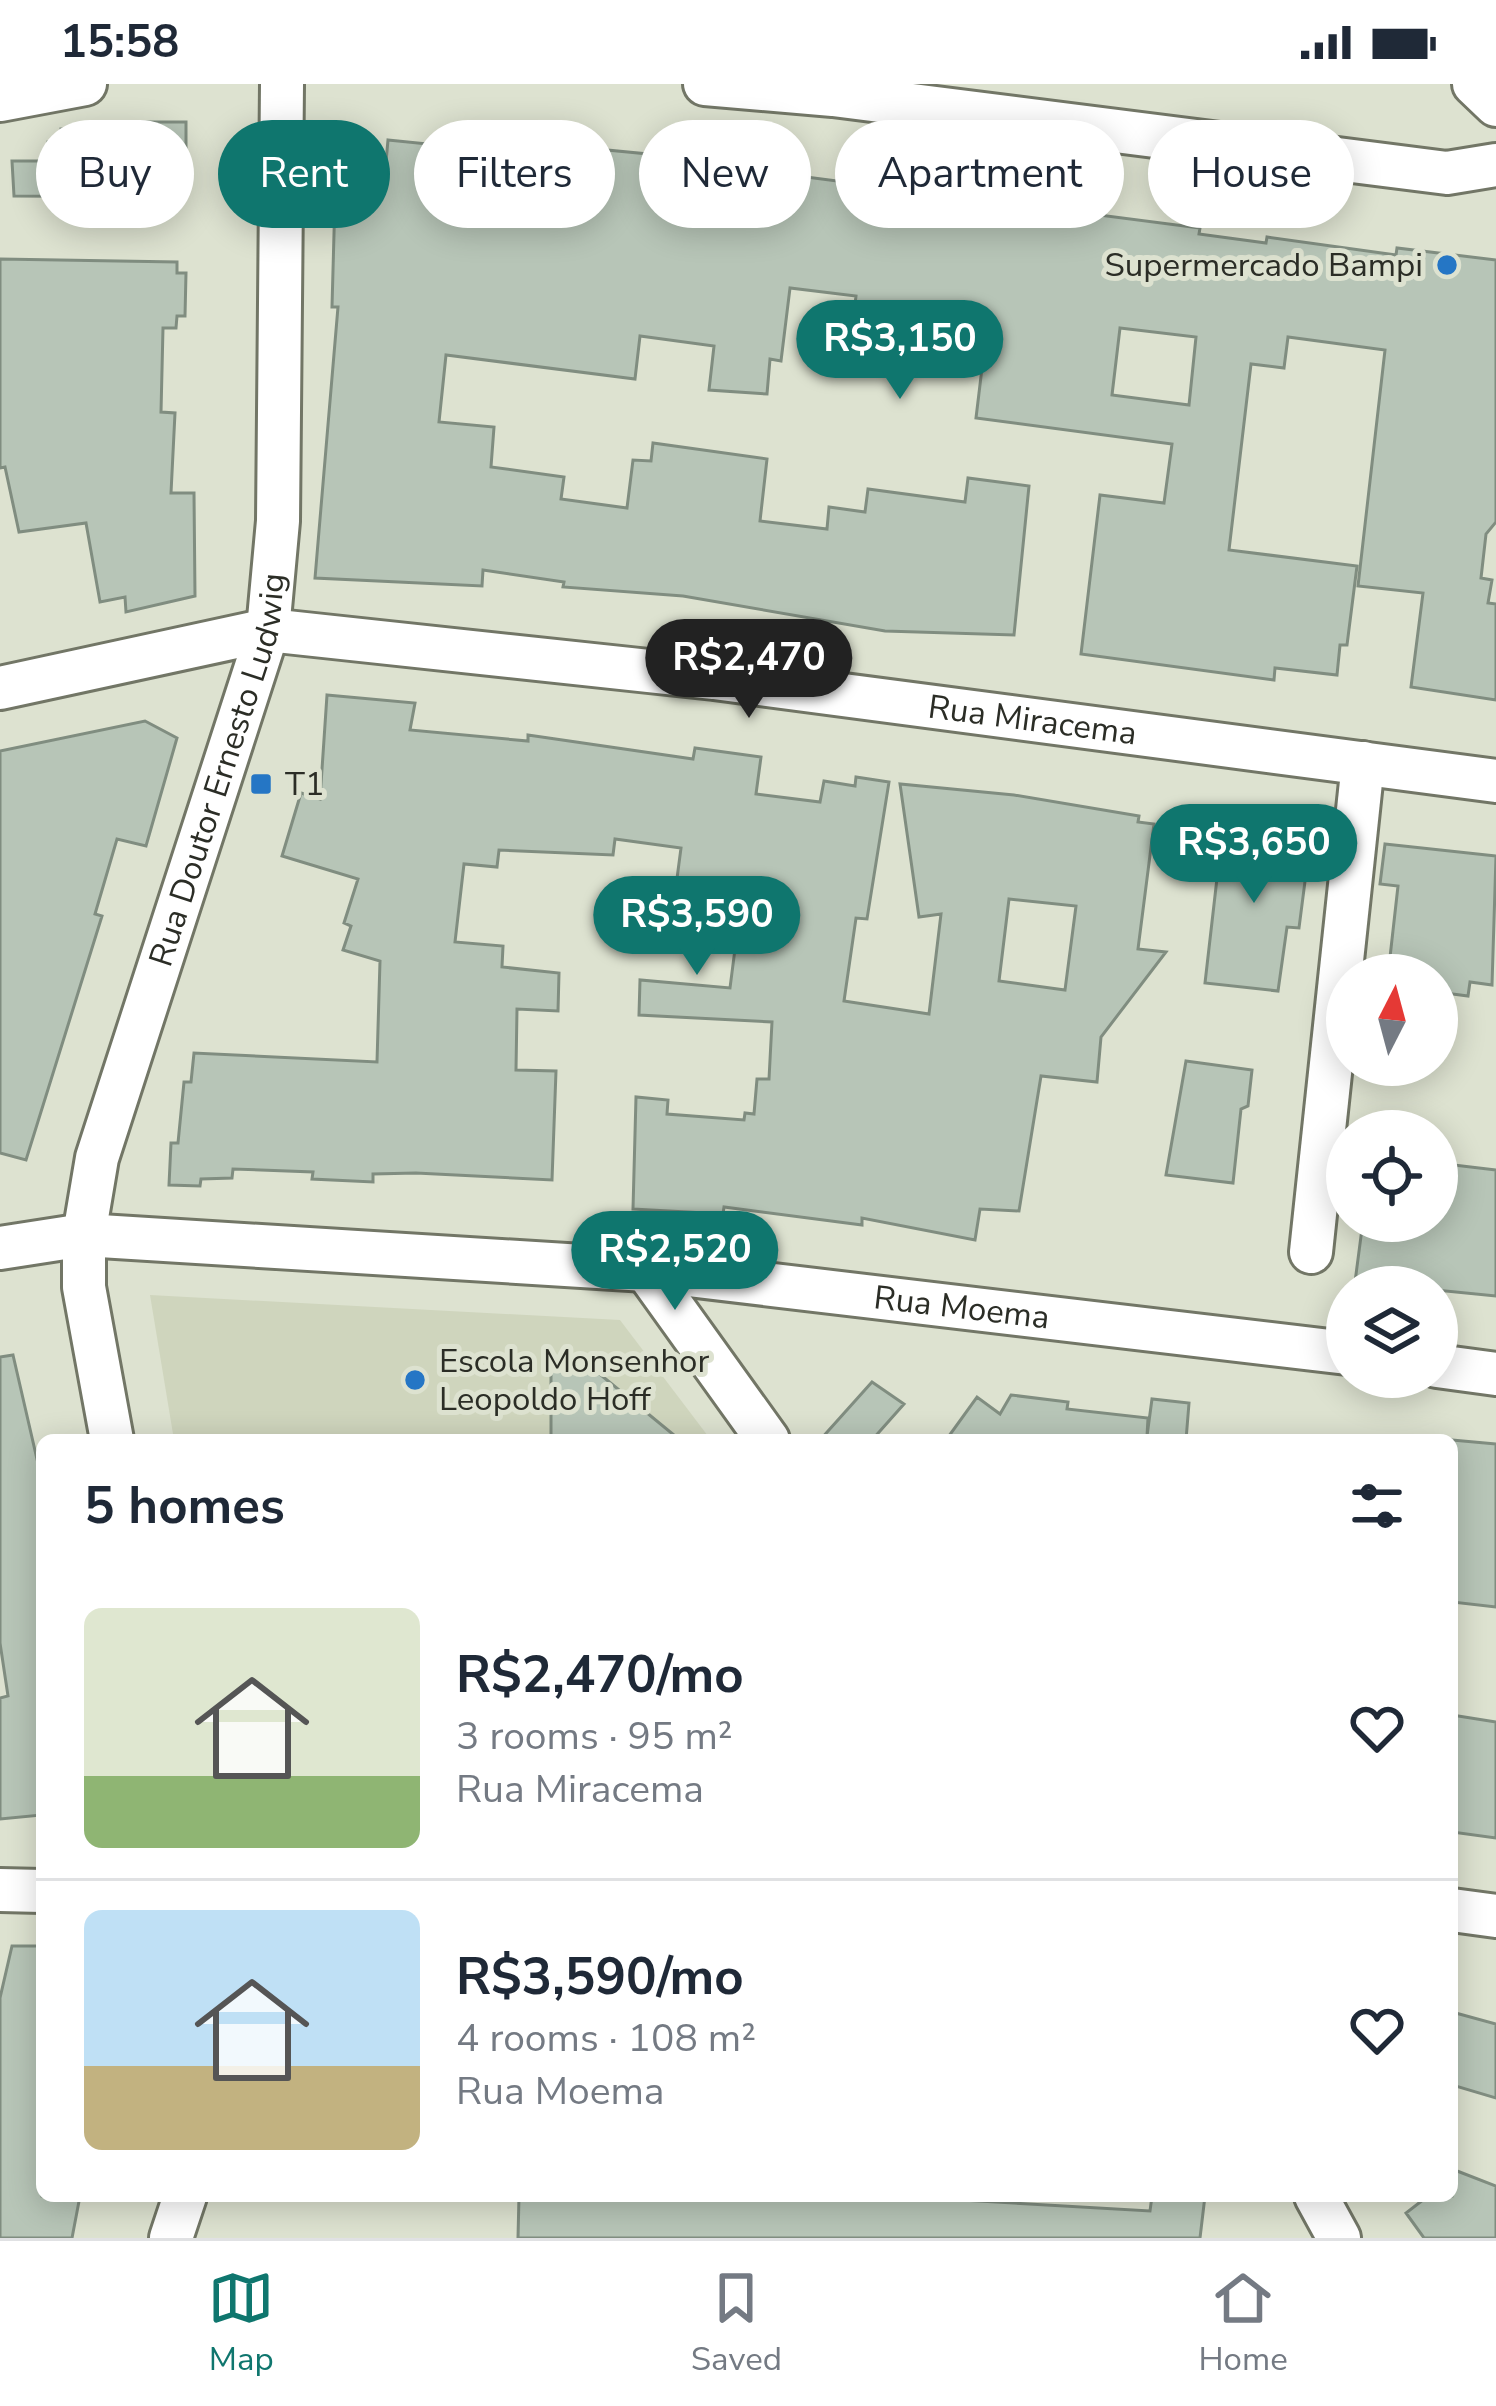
<!DOCTYPE html>
<meta charset="utf-8">
<style>
body{margin:0;font-family:"Nunito Sans",sans-serif;background:#f6f6f7;color:#1f2937;height:100vh;display:flex;flex-direction:column;font-size:45px;white-space:nowrap}
*{box-sizing:border-box;margin:0}
p{font-size:39px;color:#747a83}
.icon{flex:none;width:66px;height:66px;fill:none;stroke:currentColor;stroke-width:2;stroke-linecap:round;stroke-linejoin:round}
.map{position:relative;flex:1;overflow:hidden}
.drawer{position:absolute;left:36px;top:1350px;width:1422px;height:768px;display:flex;flex-direction:column;background:#fff;border-radius:18px;box-shadow:0 6px 30px #0003}
.drawer>*{flex:none}
.hud{position:absolute;left:36px;top:36px;width:1425px;height:108px;display:flex;gap:24px}
.needle{width:78px;rotate:6deg}
.buttons{position:absolute;left:1326px;top:870px;display:grid;gap:24px}
.buttons a{display:grid;place-items:center;width:132px;height:132px;border-radius:50%;background:#fff;box-shadow:0 6px 30px #0003;font-size:60px}
.price{position:absolute;translate:-50% -102px;padding:0 27px;border-radius:42px;background:#0f766e;color:#fff;font-size:39px;line-height:78px;filter:drop-shadow(0 3px 6px #0008)}
.price::after{content:'';position:absolute;left:50%;top:72px;width:36px;height:27px;margin-left:-18px;background:inherit;clip-path:polygon(0 0,100% 0,50% 100%)}
.price.selected{background:#222;color:#fff}
ul{padding:0;list-style:none}
li{display:flex;align-items:center;gap:36px;height:300px;padding:0 48px}
li+li{border-top:3px solid #e0e1e3}
li span{display:grid;place-items:center;flex:none;width:336px;height:240px;border-radius:18px;color:#555}
li>.icon{margin-inline-start:auto}
span .icon{width:144px;height:144px;fill:#fffc;stroke-width:1}
li b{font-size:51px}
h2{display:flex;justify-content:space-between;align-items:center;height:144px;padding:0 48px;font-size:51px}
.chip{padding:0 42px;border-radius:54px;background:#fff;box-shadow:0 6px 30px #0003;font-size:42px;line-height:108px}
.chip.selected{background:#0f766e;color:#fff}
.status{display:flex;justify-content:space-between;align-items:center;height:84px;padding:0 60px;background:#fff;direction:ltr}
.status svg{height:33px;fill:currentColor}
.tab-bar{display:flex;justify-content:space-around;align-items:center;height:168px;border-top:3px solid #e0e1e3;background:#fff;font-size:33px;color:#747a83}
.tab-bar a{display:grid;justify-items:center;gap:6px}
.tab-bar .selected{color:#0f766e}
.map>svg:first-child{display:block}
.built{fill:#cfd5bd}
.building{fill:#b7c5b7;stroke:#808d80;stroke-width:3;fill-rule:evenodd}
.lines{fill:none;stroke-linecap:round;stroke-linejoin:round}
.minor-casing{stroke:#727666;stroke-width:48}
.minor{stroke:#fff;stroke-width:42}
.poi-dot{fill:#2576c5;stroke:#dde2d0;stroke-width:4.5}
.labels{text-anchor:middle;dominant-baseline:central;stroke-width:10;stroke-linejoin:round;paint-order:stroke}
.poi-label{font-size:33px;fill:#2b2d26;stroke:#dde2d0;text-anchor:start}
.street-label{font-size:33px;fill:#2b2d26;stroke:#dde2d0}
</style>
<div class="status"><b>15:58</b><svg viewBox="0 0 49 12"><path d="M0 12V9h3v3zM5 12V6h3v6zM10 12V3h3v9zM15 12V0h3v12zM26 1h20v11H26zM47 4h2v5h-2z"/></svg></div>
<div class="map">
<svg width="1496" height="2154" viewBox="0 0 1496 2154">
<rect width="100%" height="100%" fill="#dde2d0"/>
<path class="built" d="M150,1211L620,1236L711,1356H174Z"/>
<path class="building" d="M93,38H186V113L14,112L12,77H48V58H61V45L93,46Z
M388,56L438,61L435,91L511,95L514,57L648,70L658,82L736,93L737,84L1200,144L1199,150L1266,159L1267,153L1396,171L1397,164L1496,176V438L1486,450L1481,494L1492,496L1488,519L1496,520V616L1411,603L1423,509L1358,502L1385,266L1288,253L1284,284L1251,280L1229,466L1357,482L1347,561H1340L1337,591L1275,584L1274,596L1081,570L1100,411L1164,419L1172,360L976,334L986,251L853,237L856,212L790,204L781,277L770,275L767,310L709,306L714,262L640,252L635,295L446,271L439,338L494,343L491,383L564,393L561,415L627,424L633,376L651,377L653,359L767,375L760,437L827,445L829,423L865,428L868,405L965,418L968,394L1029,402L1014,551L885,547L683,512L563,503L564,498L483,486L482,502L315,494L338,223H332L336,77L386,78ZM1120,244L1196,253L1189,321L1112,311Z
M0,175L177,178V189H186L185,232H177L176,244H163L161,328L175,329L171,409H194L195,512L126,528L125,513L100,518L86,439L19,448L5,383L0,384Z
M327,611L415,619L410,646L528,657V651L693,675L695,664L761,673L756,710L820,718L824,697L855,702L856,693L889,698L867,835L856,834L844,917L929,930L941,830L919,833L900,700L1014,711L1139,732L1138,738L1154,740L1138,865L1166,868L1101,953L1097,998L1041,992L1019,1127L980,1125L975,1156L862,1134V1141L724,1123L723,1130L633,1125L636,1013L668,1016L667,1030L744,1036L745,1029L754,1030L757,995H769L772,938L639,931L640,896L730,904L739,834L673,825L681,764L615,755L613,771L499,766L497,783L464,780L455,858L503,862L502,883L559,889L558,927L517,925L516,986L556,987L552,1096L416,1089L373,1090V1098L312,1095L313,1088L233,1085L232,1094L201,1095L200,1102L169,1101L171,1059H178L184,998H191L194,969L377,978L380,877L343,866L351,842L344,839L358,795L282,772L301,709L320,715ZM1009,815L1076,822L1065,906L999,897Z
M145,637L177,654L146,762L117,755L95,830L102,832L26,1076L0,1069V667Z
M1234,737L1283,743V750L1297,752L1294,772L1308,774L1299,844L1287,843L1278,907L1205,899L1223,742L1233,743Z
M1385,760L1496,772L1492,901L1470,898L1468,912L1437,908V891H1388L1398,802L1380,800Z
M1186,977L1252,986L1248,1022L1241,1025L1233,1099L1166,1091Z
M1437,1079L1496,1086V1212L1355,1198L1363,1137H1437Z
M13,1271L42,1397V1731L0,1735V1614L8,1612L0,1559V1273Z
M551,1284L596,1287L680,1356H551Z
M872,1298L904,1320L872,1356H820Z
M1011,1311L1068,1318L1067,1325L1148,1334L1147,1352L1152,1315L1189,1319L1186,1356H946L977,1313L1000,1330Z
M1452,1356L1496,1360V1523L1452,1518Z
M1452,1631L1496,1638V1754L1452,1748Z
M12,1862H42V2112H80L72,2154H0V1914Z
M1452,1928L1496,1940V2014L1452,2001Z
M1452,2085L1496,2102V2154H1424L1406,2129L1428,2112H1452Z
M519,2112H892L1150,2127L1152,2112H1205L1200,2154H518Z"/>
<g class="lines">
<defs>
<g id="minor">
<path d="M705,0L833,11L1447,89L1496,81"/>
<path d="M1474,0L1496,21"/>
<path d="M0,16L85,0"/>
<path id="s1" d="M0,604L268,546L714,594L1496,697"/>
<path id="s2" d="M0,1164L84,1151L646,1186L1347,1269"/>
<path d="M1311,1168L1363,679"/>
<path d="M646,1186L768,1356"/>
<path d="M1437,1282L1496,1290"/>
<path id="s3" d="M112,1356L84,1203V1151L97,1074L268,546L278,437L282,0"/>
<path d="M0,1806L42,1807"/>
<path d="M1452,1826L1496,1832"/>
<path d="M1316,2112L1339,2154"/>
<path d="M171,2154L185,2112"/>
</g>
</defs>
<use href="#minor" class="minor-casing"/>
<use href="#minor" class="minor"/>
</g>
<g class="poi-dot">
<circle cx="1447" cy="181" r="12"/>
<rect x="249" y="688" width="24" height="24" rx="6"/>
<circle cx="415" cy="1296" r="12"/>
</g>
<g class="labels">
<g class="poi-label">
<text x="1423" y="181" text-anchor="end">Supermercado Bampi</text>
<text x="285" y="700">T1</text>
<text x="439" y="1277">Escola Monsenhor<tspan x="439" dy="38">Leopoldo Hoff</tspan></text>
</g>
<g class="street-label">
<text stroke="none"><textPath href="#s1" startOffset="1044">Rua Miracema</textPath></text>
<text stroke="none"><textPath href="#s3" startOffset="693">Rua Doutor Ernesto Ludwig</textPath></text>
<text stroke="none"><textPath href="#s2" startOffset="966">Rua Moema</textPath></text>
</g>
</g>
</svg>
<div class="buttons">
<a><svg class="needle" viewBox="-14 -14 28 28"><path d="M0-13l5 13h-10z" fill="#e53935"/><path d="M0 13l5-13h-10z" fill="#747a83"/></svg></a>
<a><svg class="icon" aria-label="locate" viewBox="0 0 24 24"><circle cx="12" cy="12" r="6"/><path d="M12 2v4M12 18v4M2 12h4M18 12h4"/></svg></a>
<a><svg class="icon" aria-label="layers" viewBox="0 0 24 24"><path d="M12 4l9 5-9 5-9-5zM3 14l9 5 9-5"/></svg></a>
</div>
<b class="price" style="left:900px;top:318px">R$3,150</b>
<b class="price selected" style="left:749px;top:637px">R$2,470</b>
<b class="price" style="left:1254px;top:822px">R$3,650</b>
<b class="price" style="left:697px;top:894px">R$3,590</b>
<b class="price" style="left:675px;top:1229px">R$2,520</b>
<div class="hud">
<a class="chip">Buy</a>
<a class="chip selected">Rent</a>
<a class="chip">Filters</a>
<a class="chip">New</a>
<a class="chip">Apartment</a>
<a class="chip">House</a>
</div>
<section class="drawer">
<h2>5 homes<svg class="icon" aria-label="filters" viewBox="0 0 24 24"><path d="M4 7h16M4 17h16"/><circle cx="9" cy="7" r="2"/><circle cx="15" cy="17" r="2"/></svg></h2>
<ul>
<li><span style="background:linear-gradient(#dfe7d0 70%,#8fb573 0)"><svg class="icon" aria-label="home" viewBox="0 0 24 24"><path d="M3 11l9-7 9 7M6 9v11h12V9"/></svg></span><div><b>R$2,470/mo</b><p>3 rooms · 95 m²</p><p>Rua Miracema</p></div><svg class="icon" aria-label="heart" viewBox="0 0 24 24"><path d="M12 20l-8-8c-3-5 5-10 8-4 3-6 11-1 8 4z"/></svg></li>
<li><span style="background:linear-gradient(#bfe0f5 65%,#c2b280 0)"><svg class="icon" aria-label="home" viewBox="0 0 24 24"><path d="M3 11l9-7 9 7M6 9v11h12V9"/></svg></span><div><b>R$3,590/mo</b><p>4 rooms · 108 m²</p><p>Rua Moema</p></div><svg class="icon" aria-label="heart" viewBox="0 0 24 24"><path d="M12 20l-8-8c-3-5 5-10 8-4 3-6 11-1 8 4z"/></svg></li>
</ul>
</section>
</div>
<nav class="tab-bar">
<a class="selected"><svg class="icon" aria-label="map" viewBox="0 0 24 24"><path d="M3 6l6-2 6 2 6-2v14l-6 2-6-2-6 2zM9 4v14M15 6v14"/></svg>Map</a>
<a><svg class="icon" aria-label="saved" viewBox="0 0 24 24"><path d="M7 4h10v16l-5-4-5 4z"/></svg>Saved</a>
<a><svg class="icon" aria-label="home" viewBox="0 0 24 24"><path d="M3 11l9-7 9 7M6 9v11h12V9"/></svg>Home</a>
</nav>
